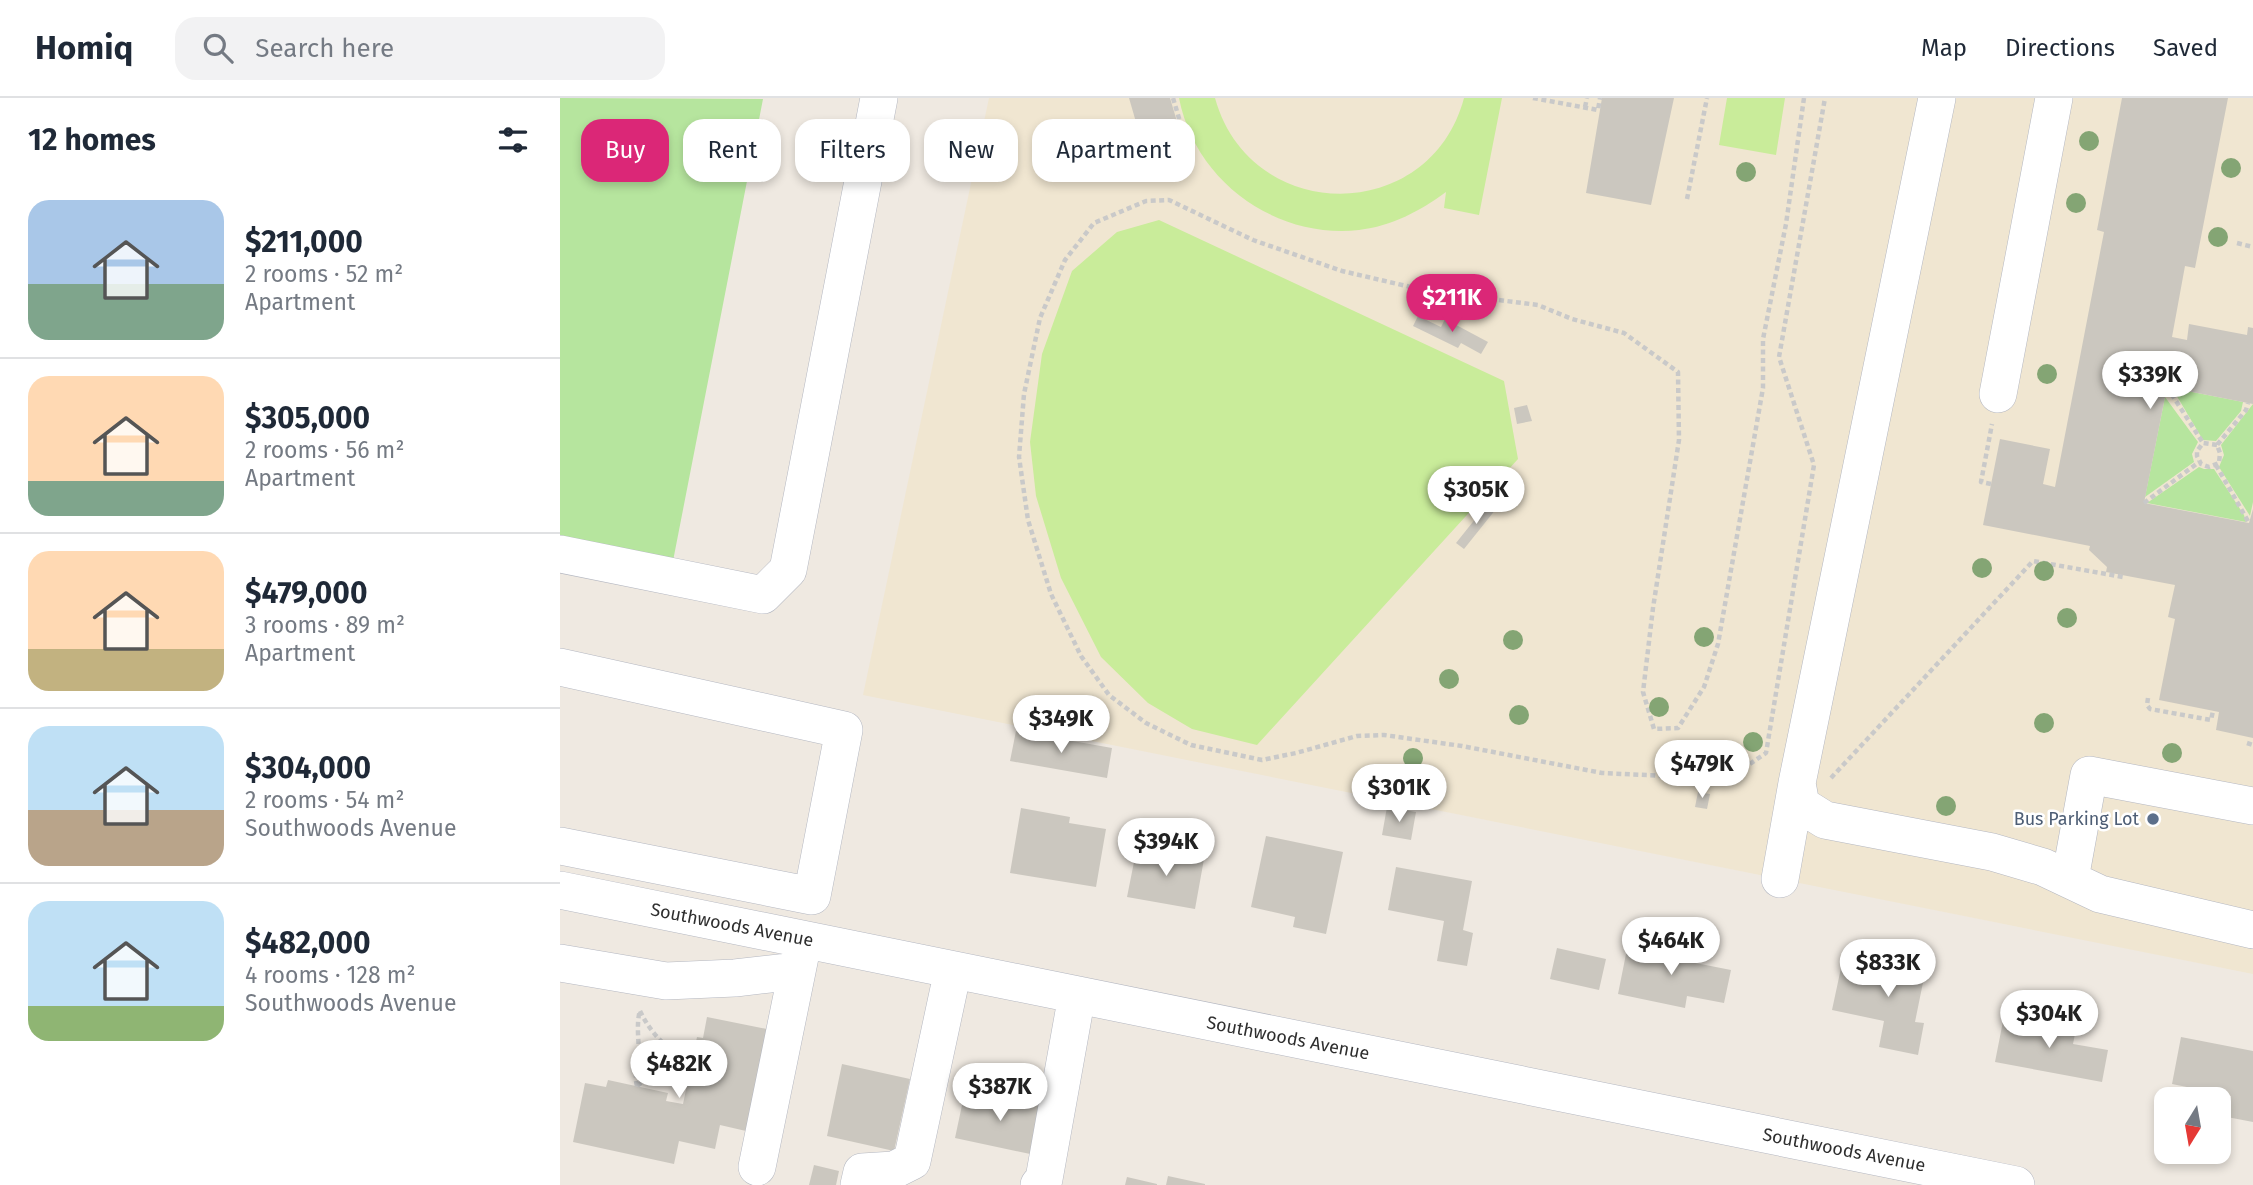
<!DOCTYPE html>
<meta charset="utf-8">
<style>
body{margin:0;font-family:"Fira Sans",sans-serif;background:#f2f2f3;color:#1f2937;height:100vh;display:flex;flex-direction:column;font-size:26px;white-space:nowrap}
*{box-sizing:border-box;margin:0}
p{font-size:23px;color:#747a83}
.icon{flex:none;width:38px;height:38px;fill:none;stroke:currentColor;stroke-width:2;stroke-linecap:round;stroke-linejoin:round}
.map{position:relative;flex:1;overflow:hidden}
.details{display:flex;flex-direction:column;background:#fff;width:560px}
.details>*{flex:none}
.hud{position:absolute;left:21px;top:21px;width:665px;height:63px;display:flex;gap:14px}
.needle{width:46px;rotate:191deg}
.fabs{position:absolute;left:1594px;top:989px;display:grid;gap:14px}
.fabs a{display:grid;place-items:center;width:77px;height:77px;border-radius:14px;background:#fff;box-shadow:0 4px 10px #0003;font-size:35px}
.price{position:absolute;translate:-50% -60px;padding:0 16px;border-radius:24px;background:#fff;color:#222;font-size:23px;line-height:46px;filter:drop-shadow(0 2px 4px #0008)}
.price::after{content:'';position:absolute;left:50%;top:42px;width:21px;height:16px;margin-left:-10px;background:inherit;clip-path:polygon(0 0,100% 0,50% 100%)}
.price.active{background:#db2777;color:#fff}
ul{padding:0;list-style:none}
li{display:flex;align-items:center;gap:21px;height:175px;padding:0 28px}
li+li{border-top:2px solid #e0e1e3}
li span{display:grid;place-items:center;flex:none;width:196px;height:140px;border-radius:21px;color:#555}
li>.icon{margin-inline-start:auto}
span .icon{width:84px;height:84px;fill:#fffc;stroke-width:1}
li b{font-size:30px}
h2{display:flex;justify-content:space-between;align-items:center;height:84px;padding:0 28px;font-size:30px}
.tag{padding:0 24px;border-radius:21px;background:#fff;box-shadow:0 4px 10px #0003;font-size:24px;line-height:63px}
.tag.active{background:#db2777;color:#fff}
header{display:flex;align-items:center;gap:42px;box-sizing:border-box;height:98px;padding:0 35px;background:#fff;border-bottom:2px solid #e0e1e3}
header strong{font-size:33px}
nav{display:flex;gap:38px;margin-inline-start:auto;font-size:24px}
.search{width:490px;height:63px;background:#f2f2f3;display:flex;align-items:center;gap:18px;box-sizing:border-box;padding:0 24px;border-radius:21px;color:#747a83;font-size:26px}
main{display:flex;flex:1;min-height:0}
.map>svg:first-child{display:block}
.education{fill:#f0e6d1}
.green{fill:#b6e59e}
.pitch{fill:#c9ec9a}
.building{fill:#cbc7bf}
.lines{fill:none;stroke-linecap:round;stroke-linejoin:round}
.minor-casing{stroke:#b4b7c1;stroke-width:38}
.path{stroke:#c9c9c9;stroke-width:4.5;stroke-dasharray:5 3.5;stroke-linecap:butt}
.minor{stroke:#fff;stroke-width:37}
.tree{fill:#84a574}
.service-dot{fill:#5c6f8a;stroke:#fff;stroke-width:2.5}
.labels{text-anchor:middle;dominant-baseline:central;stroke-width:5;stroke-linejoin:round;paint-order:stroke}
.service-label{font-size:18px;fill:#4e5e75;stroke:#fff;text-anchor:end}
.street-label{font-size:18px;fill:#2e2e2e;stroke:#fff}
</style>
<header>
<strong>Homiq</strong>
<div class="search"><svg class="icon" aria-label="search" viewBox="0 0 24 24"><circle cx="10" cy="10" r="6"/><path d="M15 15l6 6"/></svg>Search here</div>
<nav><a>Map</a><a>Directions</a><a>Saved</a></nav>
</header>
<main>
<section class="details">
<h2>12 homes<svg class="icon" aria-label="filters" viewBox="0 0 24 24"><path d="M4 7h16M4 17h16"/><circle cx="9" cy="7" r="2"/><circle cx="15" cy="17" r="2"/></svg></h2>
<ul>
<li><span style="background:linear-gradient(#a9c7e8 60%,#7fa58c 0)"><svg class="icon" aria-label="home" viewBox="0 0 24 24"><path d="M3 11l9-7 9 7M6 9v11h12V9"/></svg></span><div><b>$211,000</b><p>2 rooms · 52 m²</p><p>Apartment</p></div></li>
<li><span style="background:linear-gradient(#ffd9b3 75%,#7fa58c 0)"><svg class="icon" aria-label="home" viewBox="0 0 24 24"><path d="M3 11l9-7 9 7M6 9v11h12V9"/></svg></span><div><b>$305,000</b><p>2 rooms · 56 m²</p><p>Apartment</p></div></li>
<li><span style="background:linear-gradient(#ffd9b3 70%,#c2b280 0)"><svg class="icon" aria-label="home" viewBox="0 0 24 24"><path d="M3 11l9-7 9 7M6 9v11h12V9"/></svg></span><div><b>$479,000</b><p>3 rooms · 89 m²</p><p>Apartment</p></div></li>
<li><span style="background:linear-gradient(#bfe0f5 60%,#b9a48a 0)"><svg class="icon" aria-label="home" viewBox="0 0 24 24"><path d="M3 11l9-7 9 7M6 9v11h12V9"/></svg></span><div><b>$304,000</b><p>2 rooms · 54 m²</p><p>Southwoods Avenue</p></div></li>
<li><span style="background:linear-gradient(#bfe0f5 75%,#8fb573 0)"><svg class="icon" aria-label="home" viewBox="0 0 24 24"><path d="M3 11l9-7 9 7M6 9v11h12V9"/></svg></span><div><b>$482,000</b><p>4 rooms · 128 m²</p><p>Southwoods Avenue</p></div></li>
</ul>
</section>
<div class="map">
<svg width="1693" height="1087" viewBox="0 0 1693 1087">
<rect width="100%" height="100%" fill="#efe9e1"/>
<path class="education" d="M429,0H1693V876L303,597Z"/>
<path class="green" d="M0,0L203,1L113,463L0,441Z
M1612,290L1683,304L1681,313L1656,343L1643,342Z
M1605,299L1638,344L1632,356L1634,364L1585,399Z
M1693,306V404L1690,418L1659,369L1664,357L1661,347Z
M1639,369L1644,371H1654L1684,417L1686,424L1587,405Z"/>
<path class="pitch" d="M619,0H655C690,127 870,128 904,0H942L919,117L884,110L886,94C860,113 832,128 799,132C715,141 635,83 619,0Z
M1167,0H1225L1216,57L1159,47Z
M599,122L944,283L958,361L697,647L632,631L588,605L541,559L501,480L476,398L470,344L482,256L512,173L557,134Z"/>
<path class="building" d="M569,0H610L629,64L587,62Z
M1042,0H1114L1091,107L1026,95Z
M1562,0H1668L1635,170L1625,168L1612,239L1627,242L1629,226L1687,237L1688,229L1693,230V306L1607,289L1584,405L1689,425L1693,411V640L1656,632L1659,614L1599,602L1615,521L1608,519L1615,487L1546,474L1547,469L1529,452L1530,448L1423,427L1440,341L1490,351L1483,386L1495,389L1544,134L1537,132Z
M858,218L881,229L885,221L928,244L921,256L901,245L898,250L853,228Z
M967,307L972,323L957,326L954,310Z
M928,405L936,411L904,451L896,445Z
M456,633L552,650L547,680L450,663Z
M1138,694L1150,696L1147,711L1135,709Z
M827,709L856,714L851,742L822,737Z
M461,710L510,719L509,725L546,731L536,789L450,775Z
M706,738L783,754L766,836L733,829L735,819L691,809Z
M577,749L644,761L635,811L567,799Z
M836,769L912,783L903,832L913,835L907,868L877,863L884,823L828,812Z
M1098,841L1123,846L1120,862L1171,872L1164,905L1127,898L1125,910L1058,896L1067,851L1095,856Z
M1334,848L1369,855L1355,924L1364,925L1358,957L1319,949L1324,923L1272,912L1281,870L1328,879Z
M997,850L1046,861L1039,892L990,881Z
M1444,918L1516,931L1513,946L1548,952L1542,984L1435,964Z
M147,919L207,931L186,1033L160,1027L155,1051L119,1043L114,1066L13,1044L25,985L46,989L48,982L108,995L106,1003L123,1006L137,939L143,940Z
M1621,939L1693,953V1024L1667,1019L1671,998L1612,986Z
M282,966L350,981L334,1053L267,1038Z
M405,993L484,1009L475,1057L395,1040Z
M254,1067L279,1073L276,1087H249Z
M608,1078L645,1086V1087H606Z
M567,1079L597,1086V1087H565Z"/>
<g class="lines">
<defs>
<path id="minor" d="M1377,0L1237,685L1241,707L1265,722L1432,754L1483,769L1540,796L1693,832
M1438,296L1494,0
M0,456L203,497L228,472L319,0
M0,569L284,632L252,798L0,748
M1220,781L1237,685
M1510,781L1529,677L1693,708
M0,792L1456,1087
M0,865L106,883L175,880L237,873
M197,1069L242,849
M299,1087L302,1074L334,1072L352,1063L393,872
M479,1087L484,1081L517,897"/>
</defs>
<use href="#minor" class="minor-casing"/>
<path class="path" d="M613,0L630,57
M973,0L1038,12L1040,0
M1244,0L1226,126L1203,241V290L1158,546L1144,589L1118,630L1094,631L1083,594L1093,510L1119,342L1118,274L1064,235L1012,221L978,207L868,193L782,173L693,142L609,102L586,103L534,125L505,162L480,220L464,296L459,359L468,422L491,496L521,558L549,597L586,625L631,647L702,662L736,655L797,638L824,637L902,648L1042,675L1130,679L1181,672L1206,655L1254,367L1219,259L1265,0
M1025,9L1027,0
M1127,101L1147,0
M1677,145L1693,149
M1607,289L1643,345
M1657,347L1643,345L1637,353V358L1641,366L1649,369L1659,365L1660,355L1657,347L1686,312L1688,305
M1656,367L1689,425
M1431,386L1421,384L1432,326
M1584,405L1639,364
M1588,600L1587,607L1590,611L1651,622L1653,613
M1687,645L1693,647
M1271,680L1473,463L1563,479
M80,913C92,938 109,952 131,967
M77,988C74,978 78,969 79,959C79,943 76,927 80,912
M77,988C87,981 95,974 108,971C116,969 122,971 130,968"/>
<use href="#minor" class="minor"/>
</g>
<g class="tree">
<circle cx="1529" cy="43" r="10"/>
<circle cx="1671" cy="70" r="10"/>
<circle cx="1186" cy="74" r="10"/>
<circle cx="1516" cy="105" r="10"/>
<circle cx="1658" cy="139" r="10"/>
<circle cx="1487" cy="276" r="10"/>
<circle cx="1422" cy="470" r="10"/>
<circle cx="1484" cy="473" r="10"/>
<circle cx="1507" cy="520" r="10"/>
<circle cx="1144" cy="539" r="10"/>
<circle cx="953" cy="542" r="10"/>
<circle cx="889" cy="581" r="10"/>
<circle cx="1099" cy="609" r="10"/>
<circle cx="959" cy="617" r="10"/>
<circle cx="1484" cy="625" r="10"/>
<circle cx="1193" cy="644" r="10"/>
<circle cx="1612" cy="655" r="10"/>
<circle cx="853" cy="660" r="10"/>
<circle cx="1386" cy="708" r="10"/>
</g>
<circle class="service-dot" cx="1593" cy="721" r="7"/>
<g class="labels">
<g class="service-label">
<text x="1579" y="721">Bus Parking Lot</text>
</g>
<g class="street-label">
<text transform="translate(172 827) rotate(11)">Southwoods Avenue</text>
<text transform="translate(728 940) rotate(11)">Southwoods Avenue</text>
<text transform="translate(1284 1052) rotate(11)">Southwoods Avenue</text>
</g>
</g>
</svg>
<div class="fabs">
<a><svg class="needle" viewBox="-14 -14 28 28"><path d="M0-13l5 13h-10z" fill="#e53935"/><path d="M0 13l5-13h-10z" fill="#747a83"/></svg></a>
</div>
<b class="price active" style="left:892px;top:236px">$211K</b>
<b class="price" style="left:1590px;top:313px">$339K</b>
<b class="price" style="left:916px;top:428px">$305K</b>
<b class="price" style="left:501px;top:657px">$349K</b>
<b class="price" style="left:1142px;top:702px">$479K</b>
<b class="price" style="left:839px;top:726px">$301K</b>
<b class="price" style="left:606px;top:780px">$394K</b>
<b class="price" style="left:1111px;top:879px">$464K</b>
<b class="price" style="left:1328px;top:901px">$833K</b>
<b class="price" style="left:1489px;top:952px">$304K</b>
<b class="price" style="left:119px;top:1002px">$482K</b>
<b class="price" style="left:440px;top:1025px">$387K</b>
<div class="hud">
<a class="tag active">Buy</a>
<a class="tag">Rent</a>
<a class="tag">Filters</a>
<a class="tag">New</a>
<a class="tag">Apartment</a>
</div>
</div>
</main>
